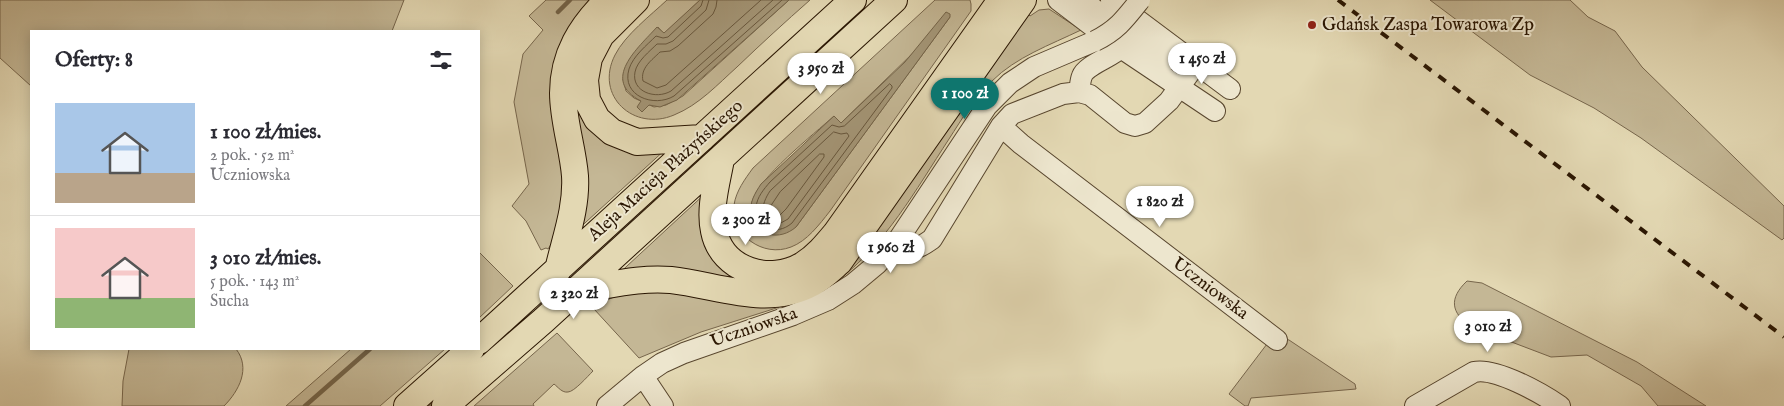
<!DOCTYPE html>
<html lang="pl">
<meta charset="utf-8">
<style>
body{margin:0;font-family:"IM FELL English",serif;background:#f7f7f7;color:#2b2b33;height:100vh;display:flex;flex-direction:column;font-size:19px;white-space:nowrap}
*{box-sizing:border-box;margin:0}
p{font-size:16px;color:#7c7c81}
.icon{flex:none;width:28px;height:28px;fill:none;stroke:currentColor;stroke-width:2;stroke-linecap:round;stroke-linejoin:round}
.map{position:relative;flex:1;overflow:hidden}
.sheet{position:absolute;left:30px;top:30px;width:450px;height:320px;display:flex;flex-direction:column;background:#fff;border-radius:0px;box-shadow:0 2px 12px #0003}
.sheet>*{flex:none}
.price{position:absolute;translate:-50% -42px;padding:0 11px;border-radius:18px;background:#fff;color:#222;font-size:16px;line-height:32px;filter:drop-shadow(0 1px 2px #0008)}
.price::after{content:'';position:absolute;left:50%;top:30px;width:15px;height:11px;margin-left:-8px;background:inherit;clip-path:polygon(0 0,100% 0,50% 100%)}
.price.current{background:#0f766e;color:#fff}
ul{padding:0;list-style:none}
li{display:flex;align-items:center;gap:15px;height:125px;padding:0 25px}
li+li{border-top:1px solid #e1e1e2}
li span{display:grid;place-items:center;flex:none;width:140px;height:100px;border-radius:0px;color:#555}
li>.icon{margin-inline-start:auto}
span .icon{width:60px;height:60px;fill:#fffc;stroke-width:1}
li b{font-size:21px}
h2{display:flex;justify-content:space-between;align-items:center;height:60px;padding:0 25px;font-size:21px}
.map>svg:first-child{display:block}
.green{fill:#c4b795;stroke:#77664c;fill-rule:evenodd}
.water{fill:#a49677;stroke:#736348}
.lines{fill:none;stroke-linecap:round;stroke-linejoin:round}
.shore{stroke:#67563c;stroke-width:1}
.stream{stroke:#736348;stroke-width:4.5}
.minor-casing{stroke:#58462e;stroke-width:22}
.major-casing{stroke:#2a1602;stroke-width:28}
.minor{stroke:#ede6ce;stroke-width:20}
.major{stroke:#e3d8b3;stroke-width:26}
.rail{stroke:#2a1602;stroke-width:4;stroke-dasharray:9 9;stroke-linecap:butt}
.minor-bridge-casing{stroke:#58462e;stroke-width:22;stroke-linecap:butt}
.minor-bridge{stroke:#ede6ce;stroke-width:20}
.poi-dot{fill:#8f2418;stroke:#ede6ce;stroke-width:2}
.labels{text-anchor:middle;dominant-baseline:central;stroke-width:4;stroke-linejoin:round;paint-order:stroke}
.poi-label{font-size:18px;fill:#2a1602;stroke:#ede6ce;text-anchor:start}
.street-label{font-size:18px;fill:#2a1602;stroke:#ede6ce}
</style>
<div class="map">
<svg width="1784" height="406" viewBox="0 0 1784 406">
<rect width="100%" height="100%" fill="#e3d8b3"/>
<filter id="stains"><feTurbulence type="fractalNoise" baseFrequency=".004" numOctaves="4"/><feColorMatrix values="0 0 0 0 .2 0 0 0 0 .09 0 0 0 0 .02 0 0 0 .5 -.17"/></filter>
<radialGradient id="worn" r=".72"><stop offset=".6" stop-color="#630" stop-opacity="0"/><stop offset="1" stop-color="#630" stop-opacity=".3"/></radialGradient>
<path class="green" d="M0,0H404L392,31H31V86L0,58Z
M546,0H599L591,7L567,185L552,243L548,249L546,248L541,250L526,221L512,206L529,184L514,102L523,54L543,30L529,16Z
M667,0H700L664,34L658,27L623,79L626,91L634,98L654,107L666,105L683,96L789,0H810C785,22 761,44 737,67C718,84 699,105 674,115C634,132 594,96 615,55C625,35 651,15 667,0Z
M935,0H970L971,4V11L830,211C819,225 807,241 791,247C763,258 731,235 734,205C736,191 745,179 753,168ZM950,17L796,227L756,224C752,218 750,210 752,202C757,179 814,134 834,116L841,123Z
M1430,0H1570L1588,17L1615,31L1642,67L1784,206V238L1782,240L1641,138L1594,108L1530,75Z
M1049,9L1081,30C1050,45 1016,57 992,81C974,98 962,119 949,139C915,191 886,244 836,282L1027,13L1030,16L1039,10Z
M579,101L667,148L574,233L572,106Z
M708,191L707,238L798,281L613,279Z
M479,252L513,286L479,318Z
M1467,281L1482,283L1637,362L1706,406H1658L1641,386L1587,355L1551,357L1472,327C1450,313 1449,298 1467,281Z
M642,290L789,304L701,332L639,358L594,309C607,297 625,293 642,290Z
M557,333L593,371C588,376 574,392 568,392C562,393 558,387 554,384L533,404L534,406H474Z
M1280,337L1289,340L1355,384L1356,389L1251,398L1248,406H1245L1229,394L1270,340Z
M129,349H236C251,368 239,391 224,406H122L123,381Z
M351,349H445L380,406H286Z"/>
<path class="water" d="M700,0H789L677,100L660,107L649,105L642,112L637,107L641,101C600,80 638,48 657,27L664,33Z
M946,12L950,14V17L796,227C780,241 756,237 751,214C749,203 755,193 761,184L834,116L841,123L905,62Z"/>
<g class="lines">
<path class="shore" d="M703,0L701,6L668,37L663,38L656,36C647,45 633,56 629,69C621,96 654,108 674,96L782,0
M709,0L706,10L673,41L666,44H657C650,51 637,61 635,72C631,92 656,100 671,91L773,0
M717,0L716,7L713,14L678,46L670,51L660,52C652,60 640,68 643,81L657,88L666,85L761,0
M890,84L892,86V88L792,223C776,237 754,228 756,207C757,197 764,189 770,182L832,125L839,127L844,126Z
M834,132L841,134L847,133L849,136L788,219L779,224C757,223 761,204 770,191Z
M820,154H824V157L786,209L778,217L772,214L770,207L780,192Z"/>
<path class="stream" d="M558,12L570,0
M305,406L370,349
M429,406L436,400"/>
<defs>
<path id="minor" d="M1058,0L1121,48L1215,111
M1082,0L1159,57L1192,63
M1111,0L1230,89
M1079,92C1080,87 1080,81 1082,76C1086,65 1112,57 1121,48
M1001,126L1021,144L1277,340
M896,243C912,253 918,249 932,239L1001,126L1012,114L1063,94L1079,92L1090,95L1125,123L1135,126L1145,123L1169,101L1197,63
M643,376L663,406
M607,406L643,376L662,363L684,353L793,315L828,300L853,284L877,264L896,243L987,106L1010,83L1034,67L1095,41
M1415,406L1474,372C1495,367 1541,393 1560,406"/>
<path id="major" d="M636,0L601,35L589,58L585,80L587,100L597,119L612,132L637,142L702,138
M721,159C717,182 709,208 714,231C722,271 770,285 803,265C817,256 826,245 836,233L1001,0
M558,270C565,239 577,208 575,176C573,149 563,121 563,93C563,55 581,26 608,0
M576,290C607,286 639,277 671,280C718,285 766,308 812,283C822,278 831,269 839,262L1023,0
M479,341L853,0
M407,406L471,349
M445,406L544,320L894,0"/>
</defs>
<use href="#minor" class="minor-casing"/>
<use href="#major" class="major-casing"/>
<use href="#minor" class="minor"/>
<use href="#major" class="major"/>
<path class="rail" d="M1338,0L1784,337"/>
<defs>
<path id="minor-bridge" d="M1095,41C1117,30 1125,19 1140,0"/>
</defs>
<use href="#minor-bridge" class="minor-bridge-casing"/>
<use href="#minor-bridge" class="minor-bridge"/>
</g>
<circle class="poi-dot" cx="1312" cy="25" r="5"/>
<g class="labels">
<g class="poi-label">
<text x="1322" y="25">Gdańsk Zaspa Towarowa Zp</text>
</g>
<g class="street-label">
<text transform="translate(666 171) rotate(-42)">Aleja Macieja Płażyńskiego</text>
<text transform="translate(1210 289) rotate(37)">Uczniowska</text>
<text transform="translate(754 328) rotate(-19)">Uczniowska</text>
</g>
</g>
<rect width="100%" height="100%" filter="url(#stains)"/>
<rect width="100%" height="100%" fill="url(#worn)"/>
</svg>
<b class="price" style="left:1202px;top:85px">1 450 zł</b>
<b class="price" style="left:821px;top:95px">3 950 zł</b>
<b class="price current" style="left:965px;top:120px">1 100 zł</b>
<b class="price" style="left:1160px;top:228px">1 820 zł</b>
<b class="price" style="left:746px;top:246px">2 300 zł</b>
<b class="price" style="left:891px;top:274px">1 960 zł</b>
<b class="price" style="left:574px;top:320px">2 320 zł</b>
<b class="price" style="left:1488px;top:353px">3 010 zł</b>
<section class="sheet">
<h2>Oferty: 8<svg class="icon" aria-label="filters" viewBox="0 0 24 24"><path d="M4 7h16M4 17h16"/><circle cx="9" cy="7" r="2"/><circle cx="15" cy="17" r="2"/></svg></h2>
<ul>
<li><span style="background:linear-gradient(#a9c7e8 70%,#b9a48a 0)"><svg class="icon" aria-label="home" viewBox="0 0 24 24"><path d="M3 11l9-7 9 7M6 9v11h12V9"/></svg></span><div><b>1 100 zł/mies.</b><p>2 pok. · 52 m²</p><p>Uczniowska</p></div></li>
<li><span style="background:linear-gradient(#f6c9c9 70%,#8fb573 0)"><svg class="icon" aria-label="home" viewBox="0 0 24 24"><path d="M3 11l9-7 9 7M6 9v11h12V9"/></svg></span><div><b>3 010 zł/mies.</b><p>5 pok. · 143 m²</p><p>Sucha</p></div></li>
</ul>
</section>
</div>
